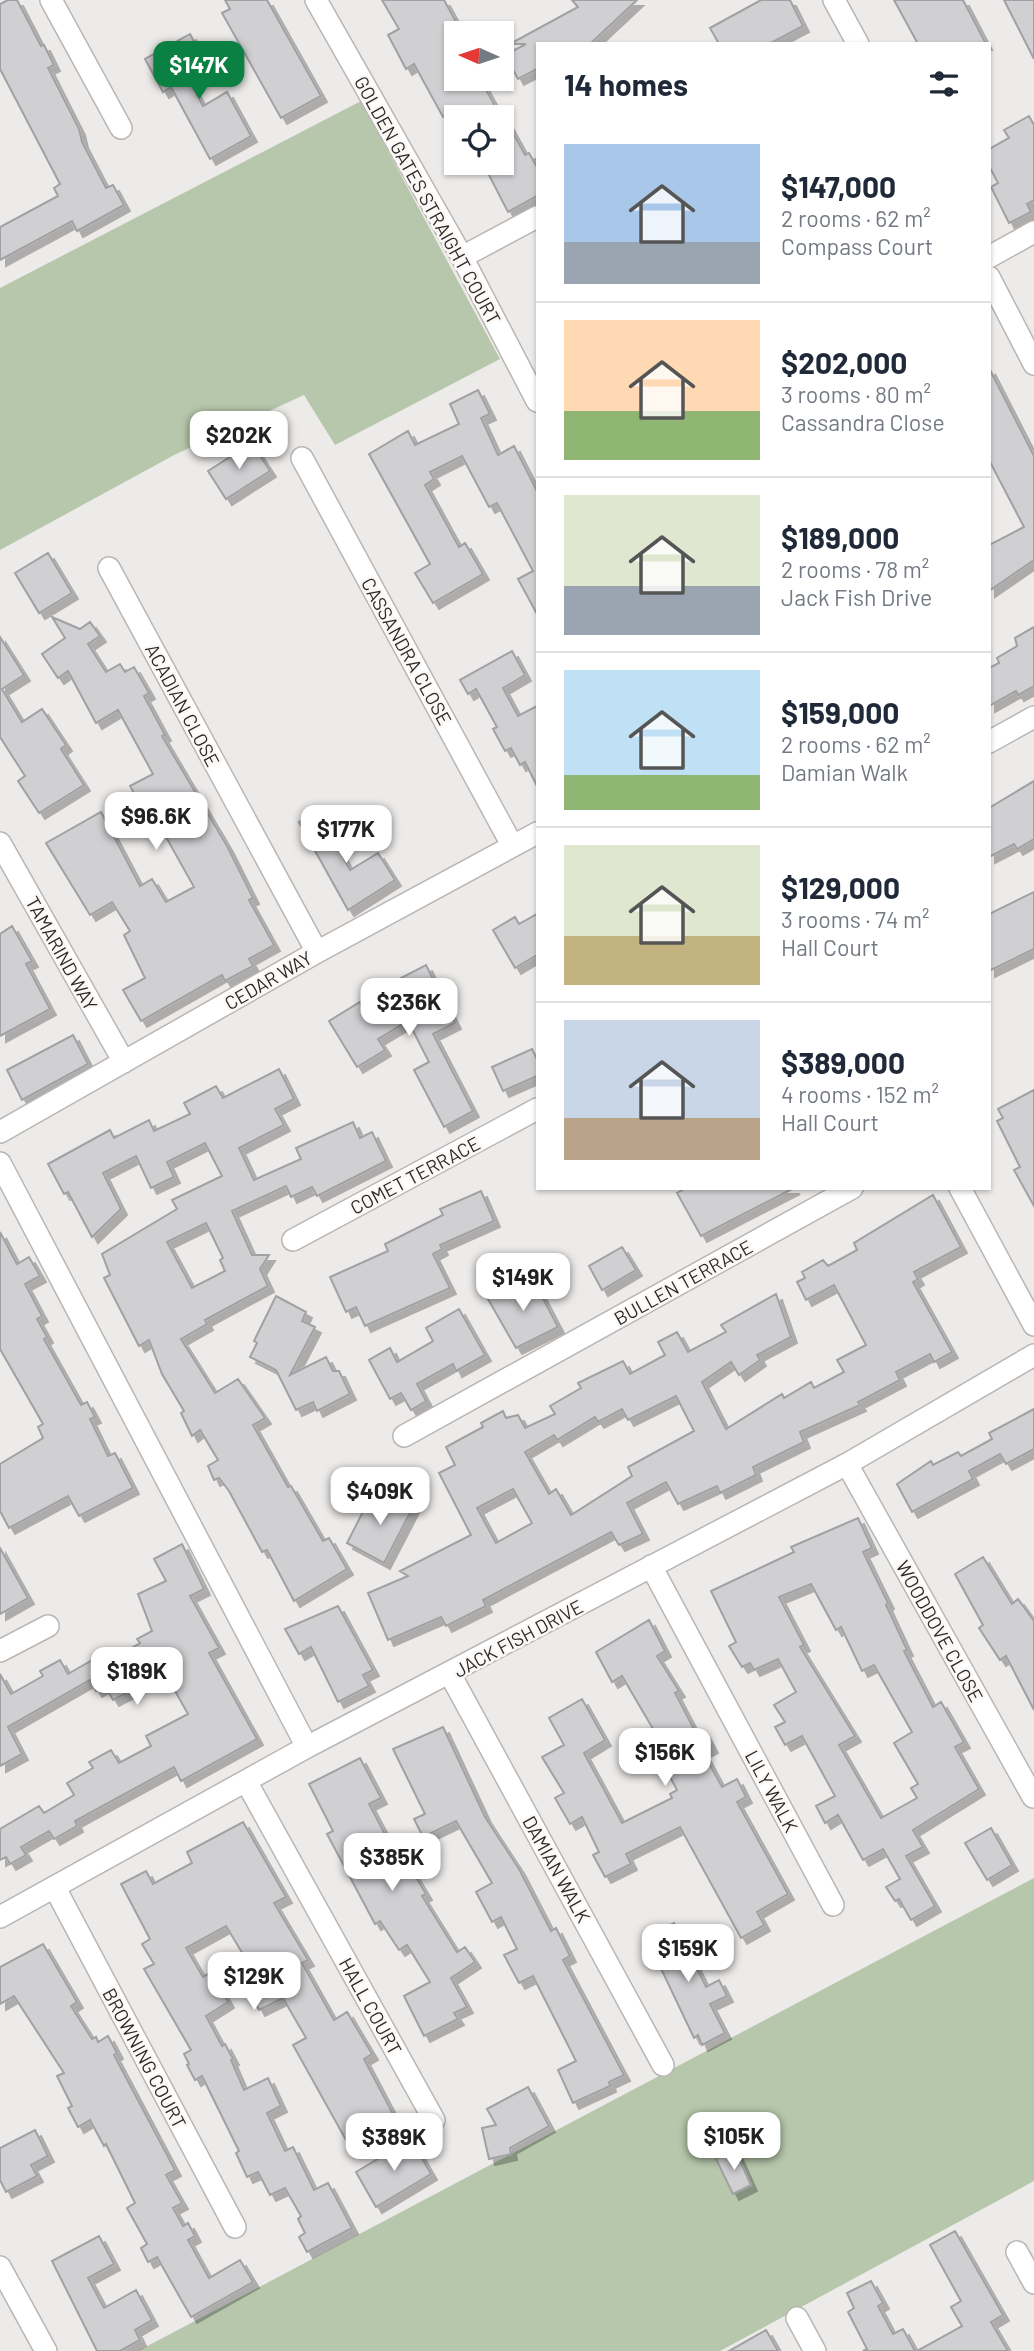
<!DOCTYPE html>
<meta charset="utf-8">
<style>
body{margin:0;font-family:Barlow,sans-serif;background:#f2f2f3;color:#1f2937;height:100vh;display:flex;flex-direction:column;font-size:26px;white-space:nowrap}
*{box-sizing:border-box;margin:0}
p{font-size:23px;color:#747a83}
.icon{flex:none;width:38px;height:38px;fill:none;stroke:currentColor;stroke-width:2;stroke-linecap:round;stroke-linejoin:round}
.map{position:relative;flex:1;overflow:hidden}
.details{position:absolute;left:536px;top:42px;width:455px;height:1148px;display:flex;flex-direction:column;background:#fff;border-radius:0px;box-shadow:0 2px 5px #0004}
.details>*{flex:none}
.needle{width:46px;rotate:273deg}
.controls{position:absolute;left:444px;top:21px;display:grid;gap:14px}
.controls a{display:grid;place-items:center;width:70px;height:70px;border-radius:0px;background:#fff;box-shadow:0 2px 5px #0004;font-size:35px}
.price{position:absolute;translate:-50% -60px;padding:0 16px;border-radius:14px;background:#fff;color:#222;font-size:23px;line-height:46px;filter:drop-shadow(0 2px 4px #0008)}
.price::after{content:'';position:absolute;left:50%;top:42px;width:21px;height:16px;margin-left:-10px;background:inherit;clip-path:polygon(0 0,100% 0,50% 100%)}
.price.active{background:#0b8043;color:#fff}
ul{padding:0;list-style:none}
li{display:flex;align-items:center;gap:21px;height:175px;padding:0 28px}
li+li{border-top:2px solid #e0e1e3}
li span{display:grid;place-items:center;flex:none;width:196px;height:140px;border-radius:0px;color:#555}
li>.icon{margin-inline-start:auto}
span .icon{width:84px;height:84px;fill:#fffc;stroke-width:1}
li b{font-size:30px}
h2{display:flex;justify-content:space-between;align-items:center;height:84px;padding:0 28px;font-size:30px}
.map>svg:first-child{display:block}
.green{fill:#b6c7ab}
.building{fill:#d0d0d3;stroke:#a1a1a4;stroke-width:2;fill-rule:evenodd;filter:url(#shadow)}
.lines{fill:none;stroke-linecap:round;stroke-linejoin:round}
.minor-casing{stroke:#b9b6b4;stroke-width:24}
.minor{stroke:#fff;stroke-width:21}
.labels{text-anchor:middle;dominant-baseline:central;stroke-width:5;stroke-linejoin:round;paint-order:stroke}
.street-label{font-size:19px;fill:#2b2a2a;stroke:#fbf8f6}
</style>
<div class="map">
<svg width="1034" height="2351" viewBox="0 0 1034 2351">
<defs>
<filter id="shadow"><feDropShadow dx="6" dy="6" stdDeviation="0" flood-color="#0004"/></filter>
</defs>
<rect width="100%" height="100%" fill="#edebe9"/>
<path class="green" d="M361,101L500,359L335,445L304,395L176,454L0,550V288Z
M1034,1878V2181L720,2351H138Z"/>
<path class="building" d="M8,0H17L41,46L44,45L54,65L48,68L79,129L82,142L106,188L113,185L124,205L77,231L72,221L0,260V227L58,196L54,188L60,184L0,69V4Z
M225,0H267L321,96L281,118L222,13L230,9Z
M382,0H444L462,33H457V79H480L501,117H457L454,111L443,117L414,64L406,69L388,35L399,29Z
M572,0H637L590,44H537V69L518,79L505,55L526,44H510L578,7Z
M761,0H790L803,26L769,44H719L710,28Z
M894,0H963L986,44H918Z
M1004,0H1034V59Z
M190,34L198,49L178,60L203,106L227,92L251,136L210,159L171,87L163,92L145,59Z
M502,113L525,155L529,153L537,167V196L508,212L489,175L502,167Z
M1029,116L1034,125V200L1027,204L1031,212L1009,223L991,187L998,183L989,166V149L1009,138L1004,130Z
M989,368L1034,456V560L989,591V545L1024,527L989,460Z
M478,390L490,414L481,418L498,455L514,446L537,491V614L518,579L533,571L497,503L489,507L462,456L430,472L434,479L425,485L459,547L465,543L483,574L433,603L415,573L430,564L369,454L408,431L415,445L459,424L450,404Z
M252,443L270,471L226,499L208,471Z
M48,553L72,593L39,613L15,573Z
M52,617L80,629L90,622L100,636L88,644L106,672L120,664L125,672L134,667L149,693L144,696L165,735L162,736L227,846L253,898L249,900L274,945L249,959L253,966L225,981L222,975L141,1021L123,990L145,978L124,935L130,931L112,902L90,915L46,843L101,812L140,886L152,879L166,902L194,887L161,828L155,831L130,786L153,774L118,710L96,723L68,671L58,678L42,654L65,638Z
M1034,627V686L1018,695L1016,691L989,706V668L999,663L997,658L1017,646L1015,638Z
M0,637L24,675L2,689L22,722L42,709L66,745L61,749L84,785L39,813L18,781L25,776L0,737Z
M512,651L525,675L503,688L518,716L537,706V786L525,762L520,765L511,748L505,751L493,729L497,727L476,689L468,694L460,680Z
M1034,781V839L1017,849L1014,844L989,857V808Z
M318,811L350,870L378,853L395,880L348,910L299,822Z
M1034,892V949L989,971V914Z
M537,914V955L515,968L493,930L515,917L519,924Z
M12,926L32,961L26,964L50,1009L0,1036V934Z
M426,965L455,1023L433,1034L473,1111L444,1127L414,1070L429,1062L408,1021L378,1039L385,1050L357,1067L329,1021L360,1002L365,1011L405,987L401,978Z
M73,1035L88,1064L22,1100L7,1070Z
M532,1049L537,1059V1076L503,1091L492,1067Z
M279,1069L294,1099L275,1109L284,1125L239,1148L254,1180L301,1159L296,1148L353,1122L360,1138L372,1132L386,1161L317,1196L312,1187L291,1197L286,1186L232,1211L252,1255H269L260,1269L268,1286L205,1320L207,1324L181,1339L215,1393L238,1379L265,1418L253,1425L288,1487L291,1486L323,1541L329,1538L347,1569L294,1601L267,1550L262,1552L229,1491L219,1478L214,1480L208,1466L218,1460L200,1430L192,1436L181,1413L184,1411L162,1374L149,1340L139,1346L104,1278L110,1275L102,1254L177,1209L172,1200L222,1176L205,1143L167,1162L174,1177L151,1188L136,1156L103,1173L121,1209L92,1237L68,1192L64,1194L48,1164L110,1130L114,1138L149,1120L154,1131L190,1114L184,1103L216,1086L223,1098ZM206,1223L223,1258L220,1260L225,1271L192,1288L167,1242Z
M1034,1090V1206L1014,1170L1020,1167L997,1121L1003,1118L998,1109Z
M686,1188H794L701,1236L677,1193Z
M481,1191L494,1221L440,1245L442,1249L433,1254L450,1288L365,1326L356,1307L346,1312L330,1277L388,1251L385,1244L443,1215L440,1209Z
M933,1195L961,1247L914,1272L918,1279L913,1282L952,1352L934,1362L930,1354L896,1372L900,1380L858,1402L860,1405L800,1432L804,1442L753,1467L756,1475L720,1493L717,1486L678,1504L666,1482L627,1503L643,1534L619,1545L611,1532L483,1600L486,1606L446,1626L441,1617L388,1640L368,1593L408,1576L400,1571L471,1535L439,1473L455,1465L446,1447L483,1427L481,1423L503,1411L506,1418L518,1415L525,1428L555,1414L550,1406L581,1388L578,1383L623,1361L630,1374L665,1355L658,1342L677,1332L688,1352L726,1332L721,1325L776,1294L791,1337L757,1355L760,1360L739,1375L731,1362L702,1382L726,1429L782,1394L784,1398L811,1382L814,1388L844,1372L837,1360L866,1345L834,1285L806,1300L797,1282L805,1278L802,1272L823,1260L828,1266L857,1250L854,1243ZM676,1396L694,1431L628,1467L632,1476L571,1515L556,1489L549,1494L525,1452L554,1435L557,1440L595,1417L598,1422L622,1409L628,1420ZM513,1489L532,1523L496,1543L477,1508Z
M0,1232L17,1264L29,1257L40,1276L25,1284L42,1316L37,1319L47,1337L44,1339L81,1405L87,1402L95,1417L90,1419L108,1456L115,1453L133,1488L79,1516L68,1496L9,1528L0,1511V1464L43,1438L38,1427L43,1424L0,1349Z
M622,1247L636,1270L602,1290L589,1266Z
M526,1277L532,1289L537,1287L558,1327L516,1348L488,1299Z
M276,1296L306,1312L302,1321L315,1327L290,1375L326,1357L333,1371H339L350,1394L317,1411L313,1402L296,1410L276,1370L250,1357L257,1343L254,1341Z
M459,1309L485,1355L456,1371L453,1364L417,1384L426,1401L411,1410L401,1393L390,1399L369,1360L390,1348L397,1362L433,1341L426,1328Z
M1034,1409V1449L1006,1464L1000,1454L969,1471L973,1479L912,1512L897,1484L931,1461L933,1465L958,1452L961,1456L992,1439L989,1433Z
M371,1496L392,1507L398,1497L414,1505L384,1563L347,1543Z
M858,1518L872,1548L863,1552L888,1603L886,1605L907,1650L904,1651L933,1707L941,1702L964,1742L955,1747L979,1789L913,1830L923,1847L906,1856L935,1906L911,1920L899,1899L895,1901L886,1887L900,1879L883,1849L863,1860L838,1815L825,1823L816,1806L835,1796L802,1736L785,1745L775,1727L785,1722L774,1705L796,1692L778,1659L754,1670L750,1663L742,1667L729,1646L736,1642L711,1591L794,1552L791,1547ZM811,1584L836,1630L841,1627L862,1671L874,1665L912,1732L894,1743L918,1784L911,1788L917,1798L881,1818L839,1745L855,1736L800,1647L804,1645L779,1597Z
M182,1544L204,1589L190,1596L219,1648L209,1653L257,1739L181,1781L174,1767L75,1821L77,1826L54,1839L49,1831L21,1847L26,1855L10,1864L6,1857L0,1860V1829L39,1806L44,1813L74,1795L67,1783L93,1768L89,1762L111,1750L119,1763L151,1746L146,1736L188,1714L165,1673L113,1700L105,1686L96,1691L90,1680L8,1727L22,1754L0,1766V1674L11,1694L43,1676L40,1671L60,1660L68,1674L106,1652L111,1660L140,1643L137,1639L152,1631L138,1594L166,1581L154,1559Z
M0,1548L28,1598L0,1614Z
M983,1557L1012,1604L1018,1599L1034,1621V1710L1006,1656L1000,1660L979,1628L983,1625L955,1574Z
M338,1606L373,1670L363,1675L369,1686L338,1702L311,1647L299,1654L285,1629Z
M649,1620L665,1651L657,1656L679,1691L675,1693L697,1735L704,1732L712,1747L703,1752L722,1787L737,1779L746,1797L737,1802L788,1894L757,1912L764,1925L741,1938L680,1827L626,1854L631,1864L605,1877L593,1855L599,1852L582,1817L570,1824L555,1798L564,1793L542,1757L564,1745L549,1718L582,1699L605,1740L584,1753L622,1823L672,1798L670,1794L677,1790L654,1747L658,1744L654,1736L656,1734L622,1676L612,1682L596,1652Z
M443,1727L485,1817L519,1869L551,1931L556,1928L570,1956L563,1960L624,2075L609,2082L610,2086L573,2103L558,2070L576,2061L533,1976L519,1983L504,1955L517,1949L501,1917L492,1922L476,1892L492,1883L456,1821L423,1837L414,1819L425,1814L393,1749Z
M360,1758L381,1798L369,1804L408,1878L414,1874L426,1894L422,1896L457,1952L465,1947L475,1962L451,1978L467,2007L454,2013L458,2019L424,2036L404,1996L430,1982L407,1945L399,1950L380,1921L375,1924L327,1834L333,1831L309,1784Z
M243,1822L286,1897L274,1903L308,1960L302,1963L334,2020L347,2012L372,2054L364,2059L393,2114L346,2140L293,2045L306,2038L283,1998L259,2010L251,1994L264,1989L226,1926L186,1948L203,1977L211,1972L228,2002L206,2016L222,2046L225,2044L233,2059L231,2060L244,2090L268,2078L281,2106L267,2113L285,2151L293,2147L314,2190L328,2183L352,2228L307,2252L299,2237L305,2233L298,2219L301,2216L285,2188L270,2195L258,2172L247,2177L236,2153L239,2151L202,2076L195,2080L187,2065L189,2064L184,2054L191,2050L144,1969L154,1964L142,1944L150,1939L121,1884L146,1871L153,1884L192,1863L187,1852Z
M991,1828L1012,1865L987,1880L965,1843Z
M674,1923L706,1987L719,1980L727,1996L710,2004L725,2033L702,2045L698,2035L694,2038L646,1937Z
M43,1944L77,2002L71,2006L92,2039L96,2037L98,2042L108,2036L117,2053L114,2055L175,2170L166,2175L182,2203L173,2208L183,2226L188,2223L195,2236L188,2240L209,2278L240,2260L253,2282L191,2317L157,2257L148,2262L141,2248L147,2244L127,2208L135,2203L106,2144L104,2146L90,2120L78,2127L68,2108L72,2106L57,2076L64,2073L14,1996L0,2004V1967Z
M528,2087L549,2126L510,2148L511,2154L489,2159L482,2128L496,2125L487,2109Z
M35,2130L48,2156L31,2165L37,2176L6,2192L0,2180V2148Z
M411,2139L431,2174L376,2207L356,2172Z
M735,2150L751,2185L733,2194L716,2159Z
M955,2231L1003,2315L991,2322L1008,2351H917L962,2326L951,2307L961,2301L930,2245Z
M99,2236L114,2264L88,2278L104,2308L136,2290L152,2320L135,2330L140,2340L120,2351H97L52,2261Z
M871,2281L883,2303L878,2306L893,2334L903,2329L915,2351H863L867,2349L848,2312L854,2308L847,2293Z
M766,2330L778,2351H729Z"/>
<g class="lines">
<defs>
<path id="minor" d="M51,0L121,128
M316,0L462,257L537,401
M834,0L858,44
M462,257L537,217
M989,257L1034,232
M989,277L1034,364
M302,458L512,845
M109,568L317,952
M989,742L1034,717
M0,843L124,1062
M0,1132L317,952L537,833
M0,1163L307,1747
M960,1188L1034,1325
M293,1240L537,1109
M404,1436L852,1188
M847,1464L1033,1797
M651,1566L833,1905
M0,1651L48,1626
M450,1674L663,2065
M247,1783L434,2120
M55,1888L235,2227
M0,1917L307,1747L847,1464L1034,1355
M1017,2252L1034,2283
M0,2267L46,2351
M797,2318L815,2351"/>
</defs>
<use href="#minor" class="minor-casing"/>
<use href="#minor" class="minor"/>
</g>
<g class="labels">
<g class="street-label">
<text transform="translate(428 200) rotate(61)">GOLDEN GATES STRAIGHT COURT</text>
<text transform="translate(407 651) rotate(61)">CASSANDRA CLOSE</text>
<text transform="translate(183 705) rotate(62)">ACADIAN CLOSE</text>
<text transform="translate(62 953) rotate(61)">TAMARIND WAY</text>
<text transform="translate(268 980) rotate(-30)">CEDAR WAY</text>
<text transform="translate(415 1175) rotate(-28)">COMET TERRACE</text>
<text transform="translate(683 1282) rotate(-29)">BULLEN TERRACE</text>
<text transform="translate(940 1631) rotate(61)">WOODDOVE CLOSE</text>
<text transform="translate(518 1638) rotate(-28)">JACK FISH DRIVE</text>
<text transform="translate(772 1791) rotate(62)">LILY WALK</text>
<text transform="translate(557 1869) rotate(61)">DAMIAN WALK</text>
<text transform="translate(371 2006) rotate(61)">HALL COURT</text>
<text transform="translate(145 2058) rotate(62)">BROWNING COURT</text>
</g>
</g>
</svg>
<div class="controls">
<a><svg class="needle" viewBox="-14 -14 28 28"><path d="M0-13l5 13h-10z" fill="#e53935"/><path d="M0 13l5-13h-10z" fill="#747a83"/></svg></a>
<a><svg class="icon" aria-label="locate" viewBox="0 0 24 24"><circle cx="12" cy="12" r="6"/><path d="M12 2v4M12 18v4M2 12h4M18 12h4"/></svg></a>
</div>
<b class="price active" style="left:199px;top:101px">$147K</b>
<b class="price" style="left:239px;top:471px">$202K</b>
<b class="price" style="left:156px;top:852px">$96.6K</b>
<b class="price" style="left:346px;top:865px">$177K</b>
<b class="price" style="left:409px;top:1038px">$236K</b>
<b class="price" style="left:523px;top:1313px">$149K</b>
<b class="price" style="left:380px;top:1527px">$409K</b>
<b class="price" style="left:137px;top:1707px">$189K</b>
<b class="price" style="left:665px;top:1788px">$156K</b>
<b class="price" style="left:392px;top:1893px">$385K</b>
<b class="price" style="left:688px;top:1984px">$159K</b>
<b class="price" style="left:254px;top:2012px">$129K</b>
<b class="price" style="left:734px;top:2172px">$105K</b>
<b class="price" style="left:394px;top:2173px">$389K</b>
<section class="details">
<h2>14 homes<svg class="icon" aria-label="filters" viewBox="0 0 24 24"><path d="M4 7h16M4 17h16"/><circle cx="9" cy="7" r="2"/><circle cx="15" cy="17" r="2"/></svg></h2>
<ul>
<li><span style="background:linear-gradient(#a9c7e8 70%,#9aa5b1 0)"><svg class="icon" aria-label="home" viewBox="0 0 24 24"><path d="M3 11l9-7 9 7M6 9v11h12V9"/></svg></span><div><b>$147,000</b><p>2 rooms · 62 m²</p><p>Compass Court</p></div></li>
<li><span style="background:linear-gradient(#ffd9b3 65%,#8fb573 0)"><svg class="icon" aria-label="home" viewBox="0 0 24 24"><path d="M3 11l9-7 9 7M6 9v11h12V9"/></svg></span><div><b>$202,000</b><p>3 rooms · 80 m²</p><p>Cassandra Close</p></div></li>
<li><span style="background:linear-gradient(#dfe7d0 65%,#9aa5b1 0)"><svg class="icon" aria-label="home" viewBox="0 0 24 24"><path d="M3 11l9-7 9 7M6 9v11h12V9"/></svg></span><div><b>$189,000</b><p>2 rooms · 78 m²</p><p>Jack Fish Drive</p></div></li>
<li><span style="background:linear-gradient(#bfe0f5 75%,#8fb573 0)"><svg class="icon" aria-label="home" viewBox="0 0 24 24"><path d="M3 11l9-7 9 7M6 9v11h12V9"/></svg></span><div><b>$159,000</b><p>2 rooms · 62 m²</p><p>Damian Walk</p></div></li>
<li><span style="background:linear-gradient(#dfe7d0 65%,#c2b280 0)"><svg class="icon" aria-label="home" viewBox="0 0 24 24"><path d="M3 11l9-7 9 7M6 9v11h12V9"/></svg></span><div><b>$129,000</b><p>3 rooms · 74 m²</p><p>Hall Court</p></div></li>
<li><span style="background:linear-gradient(#c9d6e8 70%,#b9a48a 0)"><svg class="icon" aria-label="home" viewBox="0 0 24 24"><path d="M3 11l9-7 9 7M6 9v11h12V9"/></svg></span><div><b>$389,000</b><p>4 rooms · 152 m²</p><p>Hall Court</p></div></li>
</ul>
</section>
</div>
